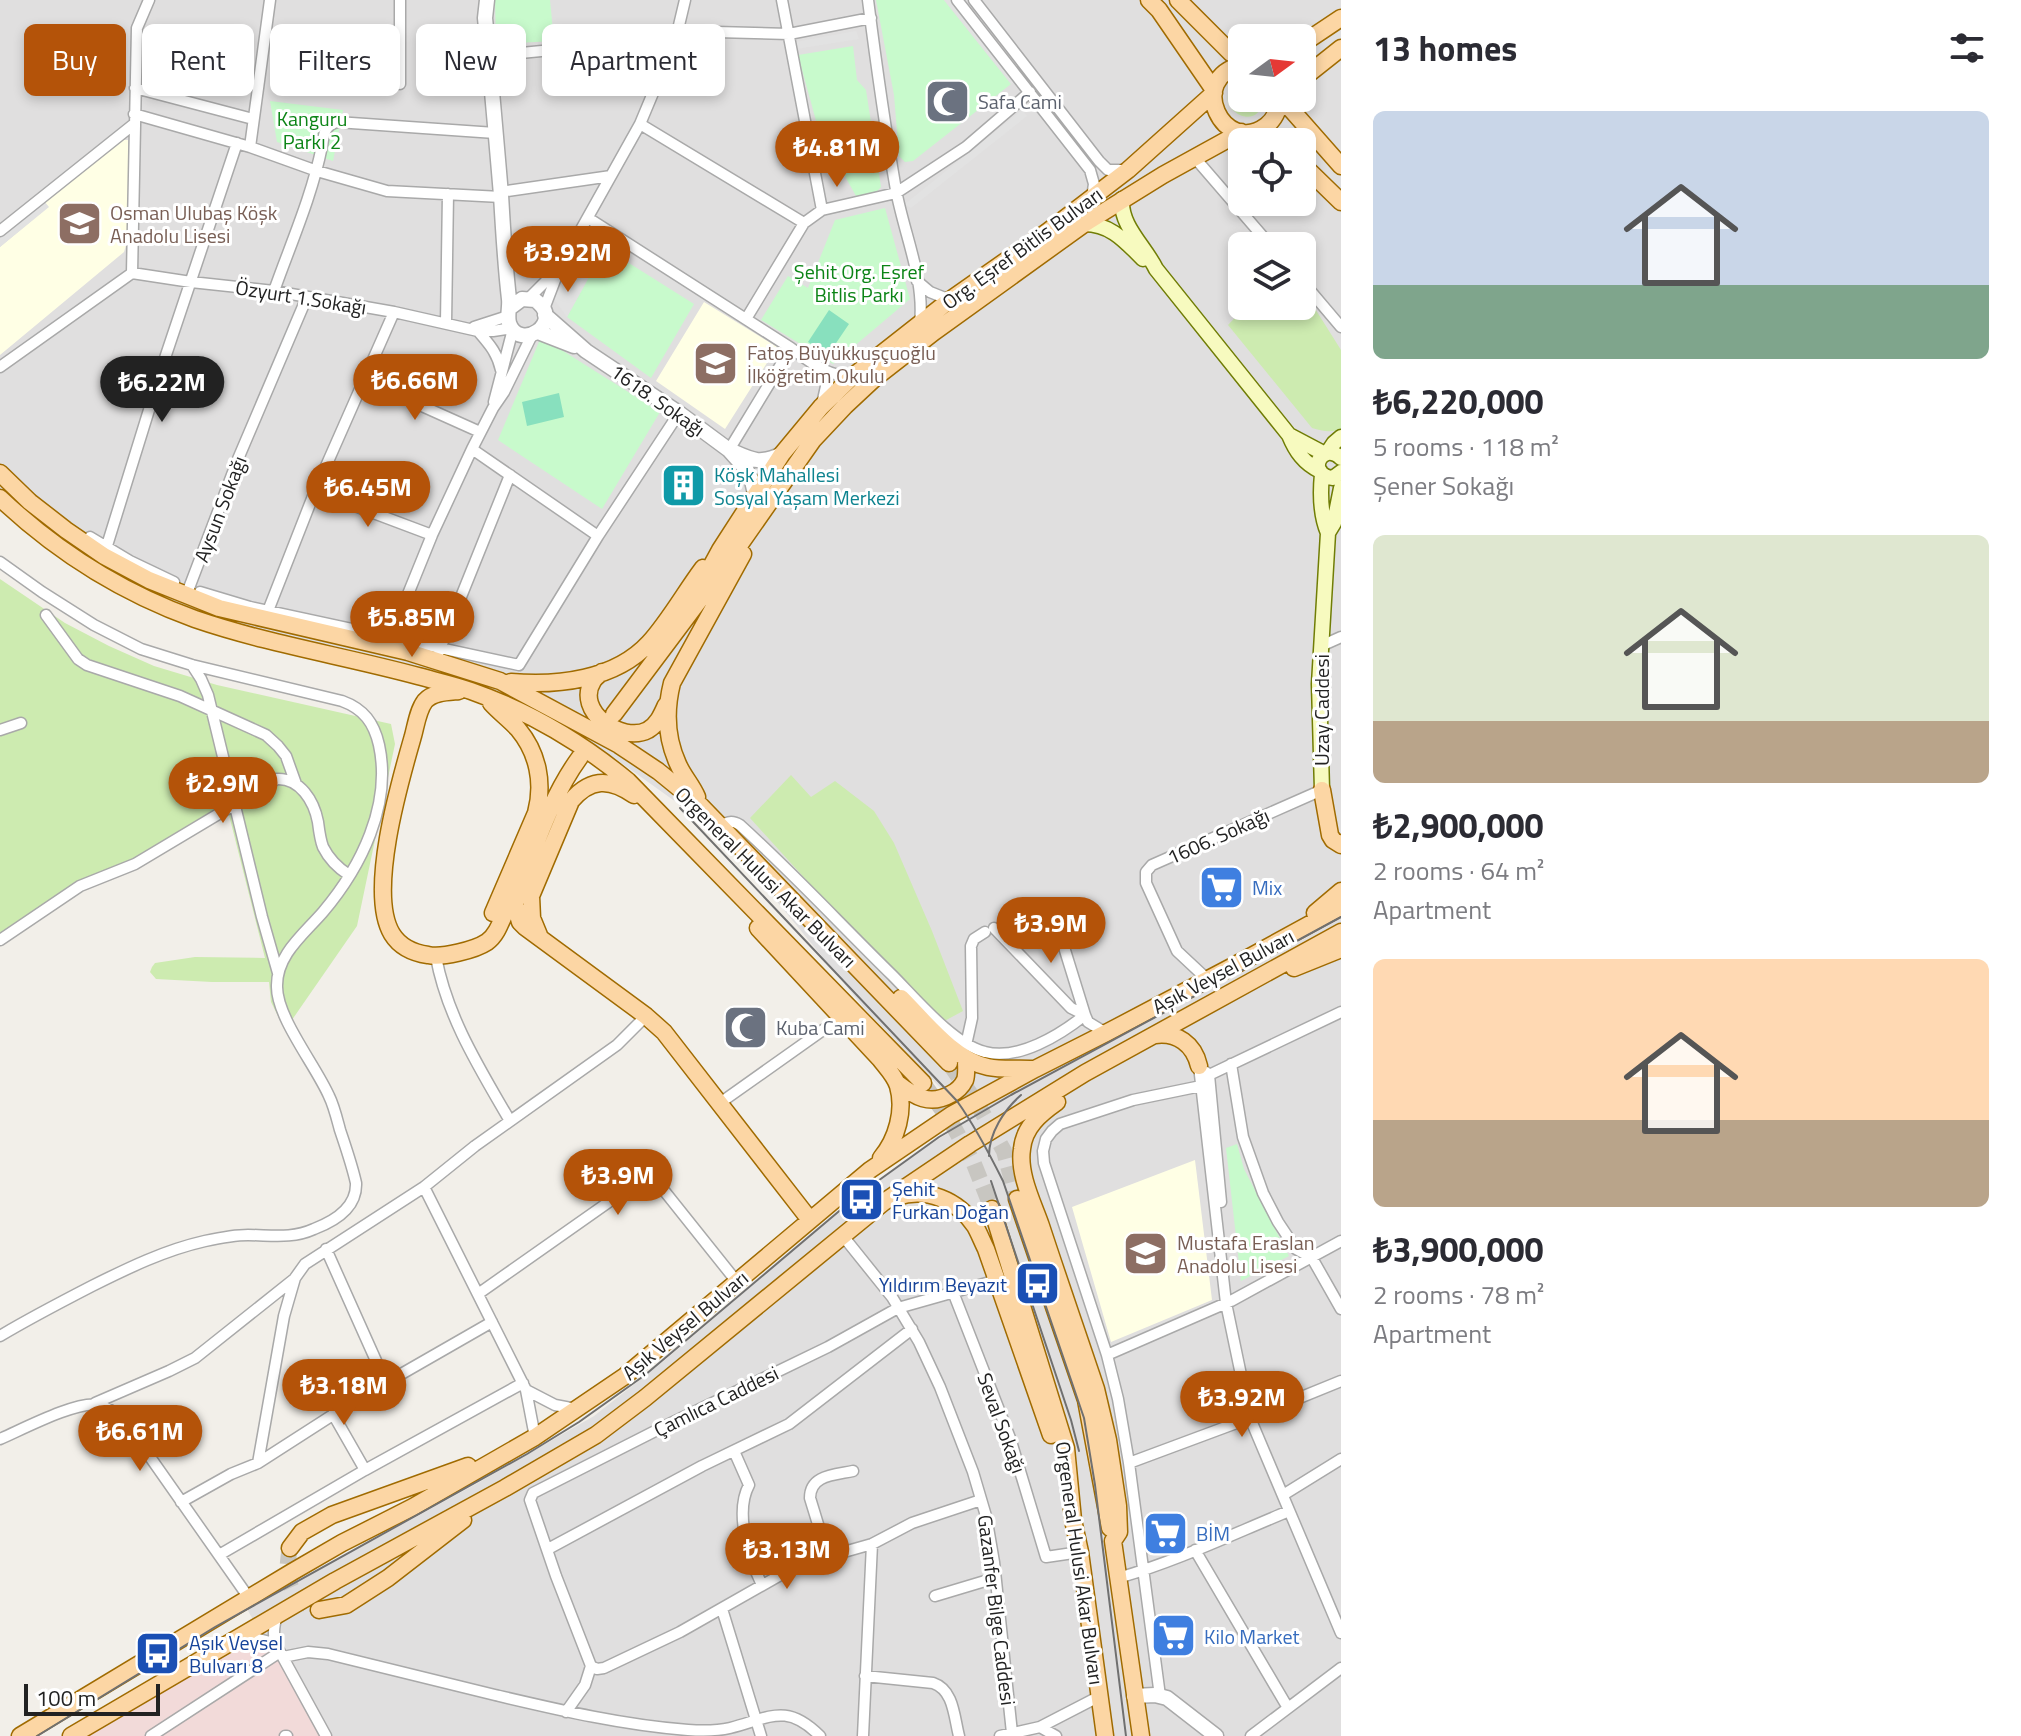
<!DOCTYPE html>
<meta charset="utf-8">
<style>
body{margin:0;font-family:"Titillium Web",sans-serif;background:#f7f7f7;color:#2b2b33;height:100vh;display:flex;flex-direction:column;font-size:30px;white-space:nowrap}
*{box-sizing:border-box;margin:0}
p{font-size:26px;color:#7c7c81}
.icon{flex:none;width:44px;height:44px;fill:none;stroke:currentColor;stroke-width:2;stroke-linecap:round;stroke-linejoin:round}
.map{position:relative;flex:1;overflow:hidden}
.side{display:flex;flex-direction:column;background:#fff;width:680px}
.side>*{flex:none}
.banner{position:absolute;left:24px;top:24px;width:760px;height:72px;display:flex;gap:16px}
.needle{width:52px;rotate:75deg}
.buttons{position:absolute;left:1228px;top:24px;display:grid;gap:16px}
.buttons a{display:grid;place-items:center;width:88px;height:88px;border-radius:12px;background:#fff;box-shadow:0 4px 12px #0003;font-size:40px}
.scale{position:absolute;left:24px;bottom:20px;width:136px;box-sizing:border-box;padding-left:8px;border:4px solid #222;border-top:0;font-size:22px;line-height:28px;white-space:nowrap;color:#222;-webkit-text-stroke:6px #fff;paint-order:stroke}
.price{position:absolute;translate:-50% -68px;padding:0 18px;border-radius:28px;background:#b45309;color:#fff;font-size:26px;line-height:52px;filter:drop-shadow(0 2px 4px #0008)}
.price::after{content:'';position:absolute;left:50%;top:48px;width:24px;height:18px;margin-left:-12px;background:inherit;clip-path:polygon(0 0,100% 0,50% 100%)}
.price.active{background:#222;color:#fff}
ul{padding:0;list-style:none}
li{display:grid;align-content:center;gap:16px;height:424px;padding:0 32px}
li span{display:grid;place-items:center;height:248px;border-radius:12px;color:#555}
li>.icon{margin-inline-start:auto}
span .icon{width:144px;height:144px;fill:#fffc;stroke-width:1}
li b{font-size:34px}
h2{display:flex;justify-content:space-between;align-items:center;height:96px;padding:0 32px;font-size:34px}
.pill{padding:0 28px;border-radius:12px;background:#fff;box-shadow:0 4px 12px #0003;font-size:28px;line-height:72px}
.pill.active{background:#b45309;color:#fff}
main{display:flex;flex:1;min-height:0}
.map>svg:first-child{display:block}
.residential{fill:#e0dfdf;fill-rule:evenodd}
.commercial{fill:#f2dad9}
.education{fill:#ffffe5}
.grass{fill:#cdebb0}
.park{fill:#c8facc}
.pitch{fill:#88e0be}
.parking{fill:#e2e2e2}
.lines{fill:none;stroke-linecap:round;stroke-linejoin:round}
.primary-tunnel{stroke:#c8c6c1;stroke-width:16;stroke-dasharray:16 8;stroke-linecap:butt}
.minor-casing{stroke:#a9a9a9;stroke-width:13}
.tertiary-casing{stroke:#a9a9a9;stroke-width:17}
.secondary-casing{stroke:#707d05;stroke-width:17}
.primary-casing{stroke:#a06b00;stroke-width:19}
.minor{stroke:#fff;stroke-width:10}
.tertiary{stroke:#fff;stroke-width:14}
.secondary{stroke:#f7fabf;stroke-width:14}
.primary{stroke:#fcd6a4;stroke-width:16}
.tram{stroke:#707070;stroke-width:2}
.labels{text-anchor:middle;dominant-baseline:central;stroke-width:6;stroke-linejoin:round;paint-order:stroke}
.worship-label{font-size:20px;fill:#5b616d;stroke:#fff;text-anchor:start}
.park-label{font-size:20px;fill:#0c8416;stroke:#fff}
.education-label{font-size:20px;fill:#785e54;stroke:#fff;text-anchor:start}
.street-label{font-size:20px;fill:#222;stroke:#fff}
.culture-label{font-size:20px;fill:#0d838f;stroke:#fff;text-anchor:start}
.shop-label{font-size:20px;fill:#366cbe;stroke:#fff;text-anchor:start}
.transit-label{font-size:20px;fill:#164399;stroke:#fff;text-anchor:start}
</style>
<main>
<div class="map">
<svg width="1341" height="1736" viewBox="0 0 1341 1736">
<rect width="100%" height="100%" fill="#f2efe9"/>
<path class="residential" d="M0,0H1341V1736H331L285,1655L265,1641L247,1609L476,1484L594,1416L665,1360L856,1197L904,1161L970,1119L865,1009L779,904L738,859L676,802L606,752L500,694L466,681L413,665L266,633L199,614L108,573L0,495ZM1242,38H1302V98H1242ZM1242,142H1302V202H1242ZM1242,246H1302V306H1242Z"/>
<path class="commercial" d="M259,1640L285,1655L331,1736H88L240,1644Z"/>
<path class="education" d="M119,140H128V239L124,252L0,355V247L48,207L44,201Z
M704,302L777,347L725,429L656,381Z
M1195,1160L1212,1300L1111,1342L1072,1207Z"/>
<path class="grass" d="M1242,81V98H1264C1258,141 1202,99 1242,81Z
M1302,288L1341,350V429C1331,433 1322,431 1312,428L1228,325L1246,306H1302Z
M0,579L65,623L109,646L154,666L217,685L391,724L395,744L357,926L285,1030L271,1002L269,982H212L156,979L150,972L152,967L155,963L195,957L265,958L228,811L79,892L0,945Z
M791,775L811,797L835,781L874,811L894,843L932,931L963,1011L937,1025L893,984L809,883L750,818Z"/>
<path class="park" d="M495,0H550L554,41L496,44Z
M876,0H944L1011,84L913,161L905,162L899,156L894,95Z
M853,46L857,80L866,90L881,187L870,199L856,196L818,128L798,55Z
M270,101L343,110L333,161L277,142Z
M885,208L910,299L833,364L761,320L788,276L808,288L835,220Z
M605,248L694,304L651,378L567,317Z
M541,337L660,412L602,509L498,440Z
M1237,1144L1244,1169L1289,1256L1241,1281L1226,1148Z"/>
<path class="pitch" d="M829,310L849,324L828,355L808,342Z
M559,393L564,417L527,426L522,402Z"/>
<path class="parking" d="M944,0H954L1017,79L1011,84Z
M856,31L859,39L796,49L795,42Z
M1022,110L1027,116L911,208L905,204Z
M44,201L49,207L0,247V236Z
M590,233L598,237L596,243L605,248L567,317L554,299Z"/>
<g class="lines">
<path class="primary-tunnel" d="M949,1063L978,1105L1004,1151L1017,1199
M923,1083L951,1122L974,1164L992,1209
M290,1548C284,1578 288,1599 319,1610"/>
<defs>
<path id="minor" d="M400,0V84
M782,0L822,210
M868,0C876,63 885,127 896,190C904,234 925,279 920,324
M957,0L1090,170L1094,184L1092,198
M974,0L1099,161L1108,170H1126
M678,31L789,34L871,18
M489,56L676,38
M135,88L253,119
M134,114L250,147L317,171L387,191L501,197
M640,124L804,223L822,210L896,193L966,147L1030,92
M250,147L270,0
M1195,158L1271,246
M500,192L611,176
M588,218L791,348C812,363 825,375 852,377
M0,231L134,124
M132,273L191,282L274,291L394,312L478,331H493L512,328
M917,281L930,292L950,300
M1302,281L1341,327
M274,291C291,243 312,196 322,146C324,134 324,126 337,122L495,133
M528,299L556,271
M544,309L560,267L640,124L676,38L685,0
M746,319L804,223
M446,323L448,194
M474,327L508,316
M478,331C489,344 497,352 501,370
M0,367L132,273L137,28L149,0
M364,380L480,432
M494,402L513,329
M822,404L827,382L823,371
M472,449L598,536
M729,450L791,348
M315,491L432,535
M90,537L130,561L174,582
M105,552L166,355L237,143
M0,562L42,592L94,625L141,649L192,665L342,701C364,709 374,723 379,745C392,805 361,867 323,912C304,934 276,955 277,987C277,1018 316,1066 329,1096C334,1106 337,1119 340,1130C346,1148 352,1165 356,1183C357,1207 335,1221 314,1229C292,1239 271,1235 248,1235C233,1235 219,1238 205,1241C165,1250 128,1268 92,1286C61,1302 30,1318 0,1336
M189,588L238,459L307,297
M200,592L250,607L519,665L598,536L679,413
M46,615L78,659L87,665L180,696L266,735L278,746L286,756L296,784
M266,616L315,491L394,312
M389,641L432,535L472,449L493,408L504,392L532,335
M1321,646L1341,637
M438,654L510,475
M192,665L201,679L208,695L262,917L278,973
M0,730L21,723
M721,827C727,821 732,820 740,825C793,873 841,925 892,975C915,998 954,1045 985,1052C1018,1061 1060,1035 1085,1015L1051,905
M994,928L1071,1008L1085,1015L1088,1022L1106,1033
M0,940L80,886L135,864L277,779C300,778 314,801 318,822C319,830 320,839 323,847C329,859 338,868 349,875
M436,957C447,1017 480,1069 510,1121
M1208,980L1177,951L1146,883V872L1152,865L1322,790
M966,1045L972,1018L971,946L974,939L985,932
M1231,1064L1243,1137L1263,1193L1278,1222L1296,1249L1312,1258L1341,1309
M1199,1066L1226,1303L1250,1418L1341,1633
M1206,1072L1209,1075L1341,1012
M1209,1075L1221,1202
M720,1103L840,1018
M424,1187L526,1390L535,1437
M843,1236L892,1297L919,1342L940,1387L973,1472L986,1516L994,1562L1012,1733
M326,1249L386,1383
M953,1292L1010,1438L1046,1557L1080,1552
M478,1294L650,1173L737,1282
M1107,1355L1231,1301L1341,1241
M526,1390L555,1405L576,1409
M95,1403L169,1371L195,1358L293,1280
M333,1414L365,1470L523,1383
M0,1439C21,1430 78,1400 98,1405C111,1408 121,1417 129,1427L249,1598
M734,1451L749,1485C734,1513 749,1558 762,1585
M258,1463L284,1316L295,1278L305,1264L424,1187L475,1146L617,1045L646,1016
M1129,1463L1250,1418L1341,1381
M1283,1495L1341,1459
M981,1500L912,1523L872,1544L798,1565L680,1632L604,1668L597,1669L591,1666L556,1576L530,1500L533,1493L667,1425L828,1347L898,1308L997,1280
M181,1502L231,1474L258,1463L356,1400L492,1322
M548,1549L702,1466L789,1424L912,1329
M1195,1550L1288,1708
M219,1555L365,1470
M828,1557L810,1498C810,1475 834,1475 853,1471
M1118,1578C1177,1561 1233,1534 1289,1511
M935,1596L995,1578
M722,1609L761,1736
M277,1615C273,1629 272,1640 280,1652
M243,1635L274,1643
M283,1657L308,1652L328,1654C383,1668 439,1681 495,1695C559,1710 622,1725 688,1730C702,1731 717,1731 730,1728C770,1718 786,1702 820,1736
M865,1676L933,1683C954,1690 954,1717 959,1736
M1160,1696L1129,1463L1118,1399L1107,1355L1044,1163L1043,1151L1046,1139L1052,1131L1060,1124L1133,1100L1201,1086
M566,1712L585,1685L591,1666
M1040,1727L1056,1736
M151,1736L280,1652L326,1736
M285,1736H287
M863,1736L872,1544
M1000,1736L1040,1727L1100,1696
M1251,1736L1341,1668"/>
<path id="tertiary" d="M487,0L485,18C491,77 496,136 501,195C503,230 505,264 509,299C510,307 507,315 509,323C519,353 567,322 535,300L522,299L510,308
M545,315L586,351L679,413L729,450L746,469L752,481L755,494
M538,332L574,346
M734,452C754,461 761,464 782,454
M1134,1696L1155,1695L1167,1698L1216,1736"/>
<path id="secondary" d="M1122,199C1120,226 1145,246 1156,269L1289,435C1296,452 1304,463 1320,471
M1084,224C1111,224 1125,241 1143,259
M1289,435L1325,454
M1328,452L1334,443L1341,437
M1341,458C1321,440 1305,475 1333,478L1341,472
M1328,533L1334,523L1341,488
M1322,790L1319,684L1328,533C1320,514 1320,494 1322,474"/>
<path id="primary" d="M1149,0L1159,10L1214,90
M1178,0L1231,53L1242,59
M1302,44L1341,18
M1242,65C1185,78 1224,157 1266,126C1275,119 1279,109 1280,98
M1302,79L1341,48
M1281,98L1341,166
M1302,164L1341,202
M0,473L30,502L66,530L104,556L149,580L219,608L408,652L500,681L619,745L658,771L701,806L949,1063
M0,498C56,551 123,593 195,619C268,644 344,656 418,676C436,681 454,685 471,691C528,711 582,743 628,781L923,1083
M701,585L720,550L782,454L821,407L852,377L950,300L1047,232L1128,170L1214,93
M602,672C599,675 595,677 593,681C574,711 622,744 648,730C658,724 662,714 666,705
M511,682C557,686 615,680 649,643C669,621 685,592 703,568
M459,691C448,692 433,692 425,701C418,710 416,725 413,736C400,781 367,893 392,934C400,947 414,953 428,955C442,958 475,950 487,942C502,931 503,908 515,896
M491,703C499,712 510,720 518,729C538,753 544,783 536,813L493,913
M614,714L722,570L813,440L845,406L875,378L934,332L1084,224L1163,175L1241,132
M580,757C550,798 535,848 516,894L515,905L520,922L525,927L646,1016L664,1032L810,1220
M1322,790L1330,835L1333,840L1341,845
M697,797C692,785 683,776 678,764C666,738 665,711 672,683L743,554
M1315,913L1341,891
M758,928L880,1059C886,1067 895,1076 898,1086C905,1110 897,1139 881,1158
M539,935L532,918L531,896L571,801C590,778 610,778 634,795
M1294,968L1341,949
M901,998C925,1022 954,1060 988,1067C1002,1070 1018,1068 1032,1069
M1155,1035C1177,1032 1194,1044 1199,1066
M897,1083C915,1097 930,1106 951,1094C957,1091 962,1086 965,1080C967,1074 966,1066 966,1060
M1057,1102C1040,1114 1024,1127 1022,1149C1018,1174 1033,1203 1041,1226C1059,1281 1078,1335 1096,1389L1108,1440L1118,1506L1119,1532L1113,1541L1141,1736
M897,1197C926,1187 958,1200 975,1226C979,1233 982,1241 986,1249L1051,1435
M1017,1199L1086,1400L1110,1528
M992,1209L1066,1448L1073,1520L1080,1552L1105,1736
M290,1548L302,1532L332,1515L468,1466
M319,1610L346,1605L388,1578L463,1520
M20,1736L292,1572L342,1543L413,1507L535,1437L625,1376L870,1170L951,1115L1035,1069L1106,1033L1237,964L1341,907
M71,1736L335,1581L505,1488L596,1435L645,1398L884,1202L970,1144L1085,1073L1341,932"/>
</defs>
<use href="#minor" class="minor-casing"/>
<use href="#tertiary" class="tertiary-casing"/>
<use href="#secondary" class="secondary-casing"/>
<use href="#primary" class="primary-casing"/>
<use href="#minor" class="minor"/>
<use href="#tertiary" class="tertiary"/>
<use href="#secondary" class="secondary"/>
<use href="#primary" class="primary"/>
<path class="tram" d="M680,808L957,1101C975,1126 989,1153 1003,1181L1084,1418L1095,1485L1126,1736
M989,1156C989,1133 1004,1110 1021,1095
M991,1181L1071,1420L1079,1451
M37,1736L215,1627L527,1454L579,1422L645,1375L857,1196L939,1137L1011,1095L1341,917"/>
</g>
<defs>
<symbol id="mosque-square" viewBox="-11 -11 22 22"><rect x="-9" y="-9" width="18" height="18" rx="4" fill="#6b7280" stroke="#fff"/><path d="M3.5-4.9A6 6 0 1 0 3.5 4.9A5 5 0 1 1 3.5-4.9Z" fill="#fff"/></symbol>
<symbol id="school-square" viewBox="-11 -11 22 22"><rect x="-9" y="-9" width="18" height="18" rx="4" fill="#8d6e63" stroke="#fff"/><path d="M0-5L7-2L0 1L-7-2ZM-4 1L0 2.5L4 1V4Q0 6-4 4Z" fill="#fff"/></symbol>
<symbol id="building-square" viewBox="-11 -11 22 22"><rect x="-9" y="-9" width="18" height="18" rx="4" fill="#0f9aa8" stroke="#fff"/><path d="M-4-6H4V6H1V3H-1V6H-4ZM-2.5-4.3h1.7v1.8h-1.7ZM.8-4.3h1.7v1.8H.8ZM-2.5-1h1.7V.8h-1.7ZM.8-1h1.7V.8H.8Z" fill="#fff"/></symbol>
<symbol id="supermarket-square" viewBox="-11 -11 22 22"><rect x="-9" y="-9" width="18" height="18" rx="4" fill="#3f7fe0" stroke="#fff"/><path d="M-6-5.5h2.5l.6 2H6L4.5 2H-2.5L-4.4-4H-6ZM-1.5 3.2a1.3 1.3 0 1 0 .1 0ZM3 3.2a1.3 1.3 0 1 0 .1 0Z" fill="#fff"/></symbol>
<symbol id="bus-square" viewBox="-11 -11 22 22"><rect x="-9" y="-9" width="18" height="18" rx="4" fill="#1a4fb4" stroke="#fff"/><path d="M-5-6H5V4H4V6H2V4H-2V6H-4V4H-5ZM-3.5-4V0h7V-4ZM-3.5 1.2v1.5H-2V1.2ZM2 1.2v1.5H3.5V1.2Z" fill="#fff"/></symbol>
</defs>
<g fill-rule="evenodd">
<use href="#mosque-square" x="922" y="76" width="51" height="51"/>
<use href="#school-square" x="54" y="198" width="51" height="51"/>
<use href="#school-square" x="690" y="338" width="51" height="51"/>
<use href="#building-square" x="658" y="460" width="51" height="51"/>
<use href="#supermarket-square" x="1196" y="862" width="51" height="51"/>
<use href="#mosque-square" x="720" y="1002" width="51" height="51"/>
<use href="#bus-square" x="836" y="1174" width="51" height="51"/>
<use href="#school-square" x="1120" y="1228" width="51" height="51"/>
<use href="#bus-square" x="1012" y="1258" width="51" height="51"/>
<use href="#supermarket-square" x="1140" y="1508" width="51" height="51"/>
<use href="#supermarket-square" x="1148" y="1610" width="51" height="51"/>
<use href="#bus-square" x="132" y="1628" width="51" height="51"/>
</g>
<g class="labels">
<g class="worship-label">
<text x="978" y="101">Safa Cami</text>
<text x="776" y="1027">Kuba Cami</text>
</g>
<g class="park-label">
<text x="312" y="118">Kanguru<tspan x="312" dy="23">Parkı 2</tspan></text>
<text x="859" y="271">Şehit Org. Eşref<tspan x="859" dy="23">Bitlis Parkı</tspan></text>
</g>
<g class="education-label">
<text x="110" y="212">Osman Ulubaş Köşk<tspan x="110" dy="23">Anadolu Lisesi</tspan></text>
<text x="747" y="352">Fatoş Büyükkuşçuoğlu<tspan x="747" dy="23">İlköğretim Okulu</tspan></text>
<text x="1177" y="1242">Mustafa Eraslan<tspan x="1177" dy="23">Anadolu Lisesi</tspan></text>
</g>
<g class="street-label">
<text transform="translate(1022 248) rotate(-36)">Org. Eşref Bitlis Bulvarı</text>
<text transform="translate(301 297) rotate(9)">Özyurt 1.Sokağı</text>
<text transform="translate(658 400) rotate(35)">1618. Sokağı</text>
<text transform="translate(220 509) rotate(-69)">Aysun Sokağı</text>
<text transform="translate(1321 710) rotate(-90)">Uzay Caddesi</text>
<text transform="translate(1218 836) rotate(-24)">1606. Sokağı</text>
<text transform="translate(766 877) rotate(45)">Orgeneral Hulusi Akar Bulvarı</text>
<text transform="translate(1223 971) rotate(-28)">Aşık Veysel Bulvarı</text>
<text transform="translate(685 1325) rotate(-40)">Aşık Veysel Bulvarı</text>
<text transform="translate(716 1401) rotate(-26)">Çamlıca Caddesi</text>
<text transform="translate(1002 1423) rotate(70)">Seval Sokağı</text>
<text transform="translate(1080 1563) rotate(82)">Orgeneral Hulusi Akar Bulvarı</text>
<text transform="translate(997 1610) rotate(83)">Gazanfer Bilge Caddesi</text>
</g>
<g class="culture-label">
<text x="714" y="474">Köşk Mahallesi<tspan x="714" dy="23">Sosyal Yaşam Merkezi</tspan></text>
</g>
<g class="shop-label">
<text x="1252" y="887">Mix</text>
<text x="1196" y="1533">BİM</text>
<text x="1204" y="1636">Kilo Market</text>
</g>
<g class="transit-label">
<text x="892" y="1188">Şehit<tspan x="892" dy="23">Furkan Doğan</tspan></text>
<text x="1007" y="1284" text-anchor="end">Yıldırım Beyazıt</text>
<text x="189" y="1642">Aşık Veysel<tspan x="189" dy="23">Bulvarı 8</tspan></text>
</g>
</g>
</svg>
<div class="buttons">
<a><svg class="needle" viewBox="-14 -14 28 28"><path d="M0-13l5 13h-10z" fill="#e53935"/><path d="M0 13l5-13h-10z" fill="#7c7c81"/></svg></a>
<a><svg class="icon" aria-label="locate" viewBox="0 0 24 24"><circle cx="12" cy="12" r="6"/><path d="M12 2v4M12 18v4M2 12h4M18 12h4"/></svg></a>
<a><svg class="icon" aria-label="layers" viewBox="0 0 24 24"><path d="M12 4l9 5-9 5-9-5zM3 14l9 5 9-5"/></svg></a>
</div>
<div class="scale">100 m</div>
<b class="price" style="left:837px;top:189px">₺4.81M</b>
<b class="price" style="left:568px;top:294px">₺3.92M</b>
<b class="price" style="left:415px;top:422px">₺6.66M</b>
<b class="price active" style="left:162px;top:424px">₺6.22M</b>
<b class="price" style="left:368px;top:529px">₺6.45M</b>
<b class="price" style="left:412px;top:659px">₺5.85M</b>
<b class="price" style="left:223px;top:825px">₺2.9M</b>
<b class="price" style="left:1051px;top:965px">₺3.9M</b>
<b class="price" style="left:618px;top:1217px">₺3.9M</b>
<b class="price" style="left:344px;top:1427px">₺3.18M</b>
<b class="price" style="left:1242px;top:1439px">₺3.92M</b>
<b class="price" style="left:140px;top:1473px">₺6.61M</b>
<b class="price" style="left:787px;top:1591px">₺3.13M</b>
<div class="banner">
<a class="pill active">Buy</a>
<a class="pill">Rent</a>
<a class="pill">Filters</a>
<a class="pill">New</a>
<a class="pill">Apartment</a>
</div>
</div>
<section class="side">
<h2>13 homes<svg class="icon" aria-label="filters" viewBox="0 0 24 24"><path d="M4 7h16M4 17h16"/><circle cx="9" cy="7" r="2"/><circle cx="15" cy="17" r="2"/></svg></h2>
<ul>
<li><span style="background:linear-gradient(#c9d6e8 70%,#7fa58c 0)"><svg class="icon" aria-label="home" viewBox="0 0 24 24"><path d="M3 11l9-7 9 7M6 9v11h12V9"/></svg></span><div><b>₺6,220,000</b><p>5 rooms · 118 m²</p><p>Şener Sokağı</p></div></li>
<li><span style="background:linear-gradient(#dfe7d0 75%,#b9a48a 0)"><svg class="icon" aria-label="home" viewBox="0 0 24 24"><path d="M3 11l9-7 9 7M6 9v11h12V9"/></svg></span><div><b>₺2,900,000</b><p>2 rooms · 64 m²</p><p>Apartment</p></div></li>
<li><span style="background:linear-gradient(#ffd9b3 65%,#b9a48a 0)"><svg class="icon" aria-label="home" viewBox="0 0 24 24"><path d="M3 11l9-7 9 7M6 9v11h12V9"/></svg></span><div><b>₺3,900,000</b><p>2 rooms · 78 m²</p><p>Apartment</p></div></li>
</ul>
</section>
</main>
